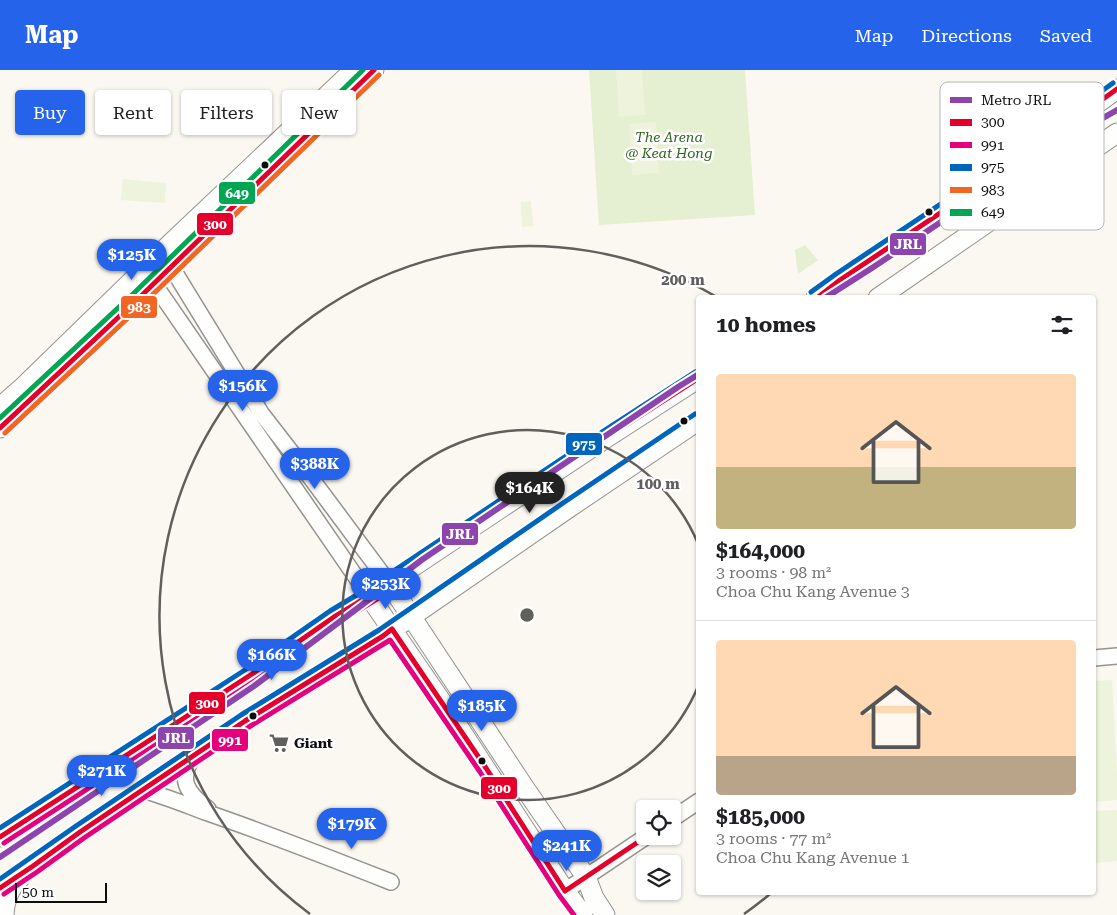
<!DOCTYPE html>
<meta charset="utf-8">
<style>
body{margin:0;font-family:"Roboto Serif",serif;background:#f6f6f6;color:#202124;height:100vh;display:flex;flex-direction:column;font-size:19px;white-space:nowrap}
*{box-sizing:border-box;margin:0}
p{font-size:16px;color:#757577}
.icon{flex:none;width:28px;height:28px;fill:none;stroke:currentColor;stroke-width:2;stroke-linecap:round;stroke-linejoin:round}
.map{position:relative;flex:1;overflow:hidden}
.details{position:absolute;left:696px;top:225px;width:400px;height:600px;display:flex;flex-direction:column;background:#fff;border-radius:5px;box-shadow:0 1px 4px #0004}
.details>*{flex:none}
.guide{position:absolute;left:15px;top:20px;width:475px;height:45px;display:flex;gap:10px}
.fabs{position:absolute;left:636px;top:730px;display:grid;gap:10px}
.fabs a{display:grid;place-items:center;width:45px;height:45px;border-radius:5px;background:#fff;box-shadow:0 1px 4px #0004;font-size:25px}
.scale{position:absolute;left:15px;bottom:12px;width:92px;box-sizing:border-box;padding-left:5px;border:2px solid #0d0d0d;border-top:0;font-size:14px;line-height:18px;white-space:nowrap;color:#0d0d0d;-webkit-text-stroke:4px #fff;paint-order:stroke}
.price{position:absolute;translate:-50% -42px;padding:0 11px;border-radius:18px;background:#2563eb;color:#fff;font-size:16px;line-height:32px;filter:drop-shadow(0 1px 2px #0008)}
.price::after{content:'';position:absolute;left:50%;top:30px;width:15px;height:11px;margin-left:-8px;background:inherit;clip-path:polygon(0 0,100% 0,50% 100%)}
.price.on{background:#222;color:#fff}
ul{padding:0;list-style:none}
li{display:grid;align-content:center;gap:10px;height:265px;padding:0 20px}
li+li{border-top:1px solid #e0e0e0}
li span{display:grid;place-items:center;height:155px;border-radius:5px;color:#555}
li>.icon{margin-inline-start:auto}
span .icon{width:90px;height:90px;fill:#fffc;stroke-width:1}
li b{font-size:21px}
h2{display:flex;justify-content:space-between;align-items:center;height:60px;padding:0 20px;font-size:21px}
.tag{padding:0 18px;border-radius:5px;background:#fff;box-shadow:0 1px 4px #0004;font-size:18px;line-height:45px}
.tag.on{background:#2563eb;color:#fff}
header{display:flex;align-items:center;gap:30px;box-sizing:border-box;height:70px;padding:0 25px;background:#2563eb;color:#fff}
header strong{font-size:24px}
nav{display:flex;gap:28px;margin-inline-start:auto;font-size:18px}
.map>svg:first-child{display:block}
.green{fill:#e5efd2}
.pitch{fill:#eef3db}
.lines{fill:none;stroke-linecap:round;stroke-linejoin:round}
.minor-casing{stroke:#949390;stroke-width:18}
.tertiary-casing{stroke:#949390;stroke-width:21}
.minor{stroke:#fefefd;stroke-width:15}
.tertiary{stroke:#fefefd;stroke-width:19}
.bus-1-casing{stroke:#fff;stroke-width:9}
.bus-2-casing{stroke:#fff;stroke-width:9}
.bus-3-casing{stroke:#fff;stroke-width:9}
.bus-4-casing{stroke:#fff;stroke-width:9}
.bus-5-casing{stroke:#fff;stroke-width:9}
.bus-1{stroke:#e4002b;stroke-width:5}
.bus-2{stroke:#e5007d;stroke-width:5}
.bus-3{stroke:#0065bd;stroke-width:5}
.bus-4{stroke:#f26522;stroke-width:5}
.bus-5{stroke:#00a651;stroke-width:5}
.metro-1-casing{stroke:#fff;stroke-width:10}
.metro-1{stroke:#8e44ad;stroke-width:6}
.ring{fill:none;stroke:#605f5d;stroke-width:2.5}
.bus-dot{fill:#0d0d0d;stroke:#fff;stroke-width:2}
.labels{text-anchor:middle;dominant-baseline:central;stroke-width:5;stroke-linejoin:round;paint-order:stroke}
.park-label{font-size:14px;font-style:italic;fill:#30631f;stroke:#fff}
.poi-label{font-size:14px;font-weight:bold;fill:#0d0d0d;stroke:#fff;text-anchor:start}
.key{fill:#fff;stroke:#b6b6b6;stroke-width:1}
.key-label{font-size:14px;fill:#0d0d0d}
.centre{fill:#605f5d;stroke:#fff;stroke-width:2.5}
.ring-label{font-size:15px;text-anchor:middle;font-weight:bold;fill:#605f5d;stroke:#fff;stroke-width:5;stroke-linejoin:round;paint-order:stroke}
.line-badge{stroke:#fff;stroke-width:2}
.badge-label{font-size:14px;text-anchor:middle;font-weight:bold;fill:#fff}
</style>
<header>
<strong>Map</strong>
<nav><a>Map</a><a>Directions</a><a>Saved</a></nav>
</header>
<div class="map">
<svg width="1117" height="845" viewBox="0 0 1117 845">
<rect width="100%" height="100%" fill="#fbf8f1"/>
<path class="green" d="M589,0H745L755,145L599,155Z
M805,175L818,190L798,204L795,180Z"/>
<path class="pitch" d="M616,0H642L645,45L619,47Z
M656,52L659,103L632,105L629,54Z
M123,109L166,113L165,133L121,130Z
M531,131L533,156L522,157L521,132Z
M1112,610L1117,702V730L1094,732V611Z
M1117,740V791L1094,793V741Z"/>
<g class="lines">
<defs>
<path id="minor" d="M166,187L180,211L261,343L299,392L389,513
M148,205L369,526
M1094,588L1117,586
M195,684C177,709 186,722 208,739
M142,720C165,726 186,735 208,743C269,764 330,788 391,812
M672,749L699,731
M565,821L647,766"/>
<path id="tertiary" d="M816,228L840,210L1003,101L1117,19
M878,228L1117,63
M0,337L22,318L170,174L354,0
M0,358L139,228L179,188L374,0
M389,513L524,717L586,807L594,828L605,845
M369,526L450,644L565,821L583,845
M0,767L192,643L252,604L334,547L369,526L609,366L699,308
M0,818L33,796L80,762L245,651L297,618L383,566L570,437L699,350
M4,845C4,832 10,817 20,808"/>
</defs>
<use href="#minor" class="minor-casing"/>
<use href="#tertiary" class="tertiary-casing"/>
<use href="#minor" class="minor"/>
<use href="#tertiary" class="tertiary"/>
<defs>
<path id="bus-1" d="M817,228L840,210L1003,101L1117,19
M0,358L139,228L374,0
M0,767L252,604L334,547L369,526L609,366L699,308
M0,818L33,796L80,762L245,651L383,566L392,559L486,698L565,821L647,766"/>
<path id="bus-2" d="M4,773L256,610L338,553L393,519
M4,824L37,802L84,768L249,657L390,570L480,702L559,825L574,845"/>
<path id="bus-3" d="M811,222L836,204L999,95L1113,13
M0,758L248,598L330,541L365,520L605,360L695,302
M0,809L76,756L241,645L379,560L566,431L695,344"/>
<path id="bus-4" d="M5,363L144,233L379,5"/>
<path id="bus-5" d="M0,348L134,223L363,0"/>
</defs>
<use href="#bus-1" class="bus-1-casing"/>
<use href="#bus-2" class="bus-2-casing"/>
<use href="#bus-3" class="bus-3-casing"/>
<use href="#bus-4" class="bus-4-casing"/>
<use href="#bus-5" class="bus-5-casing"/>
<use href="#bus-1" class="bus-1"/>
<use href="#bus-2" class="bus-2"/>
<use href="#bus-3" class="bus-3"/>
<use href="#bus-4" class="bus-4"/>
<use href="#bus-5" class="bus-5"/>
<defs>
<path id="metro-1" d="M825,228L872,198L1064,70L1117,40
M0,787L254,616L423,489L678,317L699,304"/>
</defs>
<use href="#metro-1" class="metro-1-casing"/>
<use href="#metro-1" class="metro-1"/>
</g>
<g class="ring">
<path d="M699 614A185 185 0 1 1 699 476"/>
<path d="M770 824A370 370 0 0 1 744 844M310 844A370 370 0 0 1 715 226"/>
</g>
<defs>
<symbol id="supermarket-bare" viewBox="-9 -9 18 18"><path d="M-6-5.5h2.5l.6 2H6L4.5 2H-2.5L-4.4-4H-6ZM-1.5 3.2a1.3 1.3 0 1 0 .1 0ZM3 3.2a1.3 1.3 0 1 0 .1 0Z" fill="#605f5d" stroke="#fff" stroke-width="2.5" paint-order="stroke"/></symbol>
</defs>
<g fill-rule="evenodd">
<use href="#supermarket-bare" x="265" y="659" width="28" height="28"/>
</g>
<g class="bus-dot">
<circle cx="265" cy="95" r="4.5"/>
<circle cx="929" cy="142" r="4.5"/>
<circle cx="684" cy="351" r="4.5"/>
<circle cx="253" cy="646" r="4.5"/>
<circle cx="482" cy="691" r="4.5"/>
</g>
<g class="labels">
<g class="park-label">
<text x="669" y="67">The Arena<tspan x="669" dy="16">@ Keat Hong</tspan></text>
</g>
<g class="poi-label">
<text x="294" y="673">Giant</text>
</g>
</g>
<rect x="940" y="12" width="164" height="148" rx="8" class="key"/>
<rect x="950" y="27" width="22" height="6" fill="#8e44ad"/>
<rect x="950" y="49" width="22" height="7" fill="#e4002b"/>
<rect x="950" y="72" width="22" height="6" fill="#e5007d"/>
<rect x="950" y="94" width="22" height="7" fill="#0065bd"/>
<rect x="950" y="117" width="22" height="6" fill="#f26522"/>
<rect x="950" y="139" width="22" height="7" fill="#00a651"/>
<g class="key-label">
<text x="981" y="35">Metro JRL</text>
<text x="981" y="57">300</text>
<text x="981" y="80">991</text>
<text x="981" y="102">975</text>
<text x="981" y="125">983</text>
<text x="981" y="147">649</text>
</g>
<circle cx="527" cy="545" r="8" class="centre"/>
<g class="ring-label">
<text x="683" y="215">200 m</text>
<text x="658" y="419">100 m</text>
</g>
<g class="line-badge">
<rect x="218" y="111" width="38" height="24" rx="5" fill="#00a651"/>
<rect x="196" y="142" width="38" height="24" rx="5" fill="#e4002b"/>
<rect x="889" y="162" width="38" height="24" rx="5" fill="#8e44ad"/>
<rect x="120" y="225" width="38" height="24" rx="5" fill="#f26522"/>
<rect x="565" y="362" width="38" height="24" rx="5" fill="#0065bd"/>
<rect x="441" y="452" width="38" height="24" rx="5" fill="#8e44ad"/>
<rect x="188" y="621" width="38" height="24" rx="5" fill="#e4002b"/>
<rect x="157" y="656" width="38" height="24" rx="5" fill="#8e44ad"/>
<rect x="211" y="658" width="38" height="24" rx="5" fill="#e5007d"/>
<rect x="480" y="706" width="38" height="24" rx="5" fill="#e4002b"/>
</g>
<g class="badge-label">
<text x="237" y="128">649</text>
<text x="215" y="159">300</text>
<text x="908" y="179">JRL</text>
<text x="139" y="242">983</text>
<text x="584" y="379">975</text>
<text x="460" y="469">JRL</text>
<text x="207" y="638">300</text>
<text x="176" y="673">JRL</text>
<text x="230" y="675">991</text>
<text x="499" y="723">300</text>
</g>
</svg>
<div class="fabs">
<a><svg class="icon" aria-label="locate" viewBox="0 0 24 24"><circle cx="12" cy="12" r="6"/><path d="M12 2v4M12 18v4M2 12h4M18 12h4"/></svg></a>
<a><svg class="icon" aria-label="layers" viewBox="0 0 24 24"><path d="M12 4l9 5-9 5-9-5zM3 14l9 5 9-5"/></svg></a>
</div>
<div class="scale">50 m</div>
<b class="price" style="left:132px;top:211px">$125K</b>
<b class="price" style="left:243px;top:342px">$156K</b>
<b class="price" style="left:315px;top:420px">$388K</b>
<b class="price on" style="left:530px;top:444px">$164K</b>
<b class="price" style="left:386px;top:540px">$253K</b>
<b class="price" style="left:272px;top:611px">$166K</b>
<b class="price" style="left:482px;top:662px">$185K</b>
<b class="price" style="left:102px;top:727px">$271K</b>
<b class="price" style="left:352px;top:780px">$179K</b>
<b class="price" style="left:567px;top:802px">$241K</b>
<div class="guide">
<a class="tag on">Buy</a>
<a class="tag">Rent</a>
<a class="tag">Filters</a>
<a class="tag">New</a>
</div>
<section class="details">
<h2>10 homes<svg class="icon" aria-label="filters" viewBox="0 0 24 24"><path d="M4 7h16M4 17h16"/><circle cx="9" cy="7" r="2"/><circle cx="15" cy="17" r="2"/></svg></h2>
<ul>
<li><span style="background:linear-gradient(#ffd9b3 60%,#c2b280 0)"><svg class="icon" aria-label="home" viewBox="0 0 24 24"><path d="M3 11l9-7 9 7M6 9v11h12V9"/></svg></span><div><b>$164,000</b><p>3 rooms · 98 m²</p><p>Choa Chu Kang Avenue 3</p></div></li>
<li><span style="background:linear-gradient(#ffd9b3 75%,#b9a48a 0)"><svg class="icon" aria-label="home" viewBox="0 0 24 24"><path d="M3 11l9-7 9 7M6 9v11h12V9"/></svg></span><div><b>$185,000</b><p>3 rooms · 77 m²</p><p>Choa Chu Kang Avenue 1</p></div></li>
</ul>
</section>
</div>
